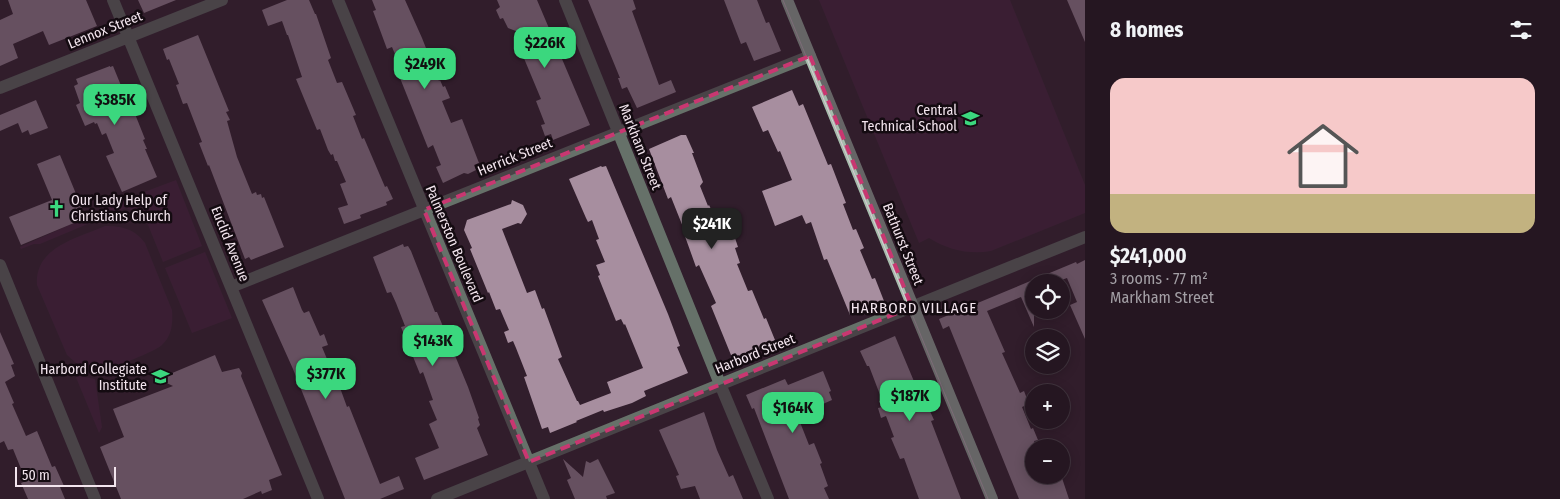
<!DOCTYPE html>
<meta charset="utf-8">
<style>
body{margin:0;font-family:"Fira Sans Condensed",sans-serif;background:#31232e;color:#f1f3f6;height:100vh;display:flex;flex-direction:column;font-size:19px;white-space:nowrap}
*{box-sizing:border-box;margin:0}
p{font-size:16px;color:#a39fa5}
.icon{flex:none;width:28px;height:28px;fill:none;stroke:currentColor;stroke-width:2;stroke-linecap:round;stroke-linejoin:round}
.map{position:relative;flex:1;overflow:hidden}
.details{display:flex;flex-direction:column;background:#251621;width:475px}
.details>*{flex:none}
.buttons{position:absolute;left:1025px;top:274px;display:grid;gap:10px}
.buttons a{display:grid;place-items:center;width:45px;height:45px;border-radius:50%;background:#251621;box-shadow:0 2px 12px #0003,0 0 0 1px #42353f;font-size:25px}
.scale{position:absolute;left:15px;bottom:12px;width:101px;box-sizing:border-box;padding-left:5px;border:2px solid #f3e5ee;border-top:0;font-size:14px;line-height:18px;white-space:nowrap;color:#f3e5ee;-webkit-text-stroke:4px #140b11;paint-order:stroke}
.price{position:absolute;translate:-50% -42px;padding:0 11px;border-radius:10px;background:#3bd77e;color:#111;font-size:16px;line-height:32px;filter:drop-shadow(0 1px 2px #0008)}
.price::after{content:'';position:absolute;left:50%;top:30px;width:15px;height:11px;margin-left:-8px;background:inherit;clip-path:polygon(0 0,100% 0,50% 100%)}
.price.on{background:#222;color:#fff}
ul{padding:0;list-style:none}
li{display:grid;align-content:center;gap:10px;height:265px;padding:0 25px}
li span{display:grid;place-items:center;height:155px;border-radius:15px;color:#555}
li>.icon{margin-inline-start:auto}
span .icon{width:90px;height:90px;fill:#fffc;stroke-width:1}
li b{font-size:21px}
h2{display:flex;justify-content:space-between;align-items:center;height:60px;padding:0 25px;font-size:21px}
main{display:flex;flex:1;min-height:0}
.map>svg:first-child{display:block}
.green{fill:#45213c}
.building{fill:#a78e9f}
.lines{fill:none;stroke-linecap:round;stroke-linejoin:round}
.minor{stroke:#667169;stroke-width:12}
.major{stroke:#a7bdad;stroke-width:12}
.tram{stroke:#d9cad4;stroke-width:1}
.marked{fill:none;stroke:#c93771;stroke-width:4;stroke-dasharray:10 6;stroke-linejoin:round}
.labels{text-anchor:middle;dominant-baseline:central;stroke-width:5;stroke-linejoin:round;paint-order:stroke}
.street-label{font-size:14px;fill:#f3e5ee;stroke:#140b11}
.poi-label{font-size:14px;fill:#f3e5ee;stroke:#140b11;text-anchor:end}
.neighbourhood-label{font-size:15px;letter-spacing:1px;fill:#f3e5ee;stroke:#140b11}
</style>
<main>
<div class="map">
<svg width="1085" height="499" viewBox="0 0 1085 499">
<rect width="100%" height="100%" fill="#311e2c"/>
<path class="green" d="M819,0H1010L1085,185V213L991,251C970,255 948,250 929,238L919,243Z
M176,180L202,246L163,262L144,215L126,208L40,244H34L21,249L20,247L136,195Z
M105,226C122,226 135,229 145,243L172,310C173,323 172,336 162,345C154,352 115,367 105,369C99,370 91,371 86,369C78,366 73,360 67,355L37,285C34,247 78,238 105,226Z
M205,252L232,318L192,333L165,268Z
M75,375L95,379L102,427L99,433Z"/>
<path class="building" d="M8,0H86L97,26L49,45L43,31L13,44L18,58L0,66V20L13,14Z
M138,0H176L144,13Z
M287,0H309L315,14H316L331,58L328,60L337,83L342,82L356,115L353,116L362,139L364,138L385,187L387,186L393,199L386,202L387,205L360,215L361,218L344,224L338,208L348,205L340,184L346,182L337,161H335L333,154L331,155L328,150L320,129L317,130L296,79L302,77L288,35H287L282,21L268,26L262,10Z
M372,0H405L422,38L439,81L440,80L443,87L445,86L450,98L442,101L451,123L462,119L479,163L474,165L476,170L468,174L464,173L443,183L436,167L441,165L433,145L428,148L396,68L400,66L392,47L387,49L373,11L376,10Z
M497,0H537L590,125L553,140L551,134L545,136L541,125L545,124L536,101L541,99L518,44L534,38L508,28L503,18L500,19L496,10L500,7Z
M588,0H633L636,9L632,11L659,85L671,80L676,92L637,108L627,87L622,89L618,78H620Z
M724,0H757L766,23L769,22L781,51L754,61L746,42L741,44Z
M1067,0H1085V42Z
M198,35L229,111L226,112L230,120L227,121L237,157L252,194L256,192L257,195L261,194L262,198L264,197L284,247L251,260L249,257L245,259L209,165L208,166L199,143L202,142L187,103L183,104L176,85L179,84L169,59L167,60L163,49Z
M110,66V67L113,66L131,110L133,109L145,139L143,140L147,149H145L157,177L122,192L106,156L114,153L106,133L102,135L97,123L95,124L94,122L85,126L76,105L80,103L74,86L78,84L76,79Z
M792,90L799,106L803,104L828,165L831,164L846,203L843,204L853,230L856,229L864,248L860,250L870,274L872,279L875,278L884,301L850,315L827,259L824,260L811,222L806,224L802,215L775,226L762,191L792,180L780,151L778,152L768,130L763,132L752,107Z
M36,100L48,128L30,135L28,130L22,133L18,123L0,131V115Z
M681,135H686L694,153H692L703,182L700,186L708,206L709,205L714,215L717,214L718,217L720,216L727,234L733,232L738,247L735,248L740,263L737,264L748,291L752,290L764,319L766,318L775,340L771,342L773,344L733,360L711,306L716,303L699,265L696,267L682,228L683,227L671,197L668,199L649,149Z
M60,155L86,218L21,245L9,217L52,200L37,164Z
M601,166L602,167L606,166L668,314L680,346L677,347L688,373L644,391L646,396L632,403L604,412L603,410L576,421L577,422L550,433L548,427L542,429L524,377L527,376L516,348L513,341L508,343L504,332L509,330L500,309L496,310L489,292L488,293L470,249L472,248L464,230L467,220L511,204L512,200L523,205L527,214L521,224L518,223L502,229L527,293L535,290L542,309L544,308L562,357L558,359L577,401H578L580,405L611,393L607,382L643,368L625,324L624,325L621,319L616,321L598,276L600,275L596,265L605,262L596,240L599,239L592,220L588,222L586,218L569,179Z
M403,244L404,247L408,246L411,251L435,312H437L468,387L479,418L478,419L480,425L477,428L488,455L424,480L415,458L439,448L429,424L437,420L429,401L433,400L423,372L420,374L401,327L405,326L396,303L391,292L387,293L373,257Z
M1085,260V339L1070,305L1077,302L1067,278L1056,282H1034V327L1021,297L987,311L1005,352L1002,353L1020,393L1024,391L1029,404L1022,407L1031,429L1033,428L1038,440L1034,441L1036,446L1034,447V475H1061L1069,499H1019L949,326L943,329L939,319L1076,262L1077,264Z
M293,287L302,310L304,313L309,311L320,336L324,334L328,345L322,347L332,371L337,369L342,384L339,385L347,407L349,406L380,484L399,476L404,489L380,499H345L293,369L262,300Z
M0,332L14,364L11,365L15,376L5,382L14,403L12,404L26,436L37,431L52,467L55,466L64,486L60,487L65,499H28L21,483L26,481L13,449L8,450L4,441L0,443Z
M895,336L926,410L929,409L934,420L931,421L961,499H919L904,458L900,459L891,438L894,437L886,416L881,418L878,408L882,407L879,401L882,400L869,366H867L860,351Z
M215,355L222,372L239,368L242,373L241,376L282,475L269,480L272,490L262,494L261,491L243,499H121L100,447L124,437L113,409L173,386L158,379Z
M823,371L831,391L829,392L832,400L816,407L813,399L794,407L809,445L814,443L822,463L820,464L828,486L824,488L829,499H789L754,408L752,409L746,395L785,379L788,385Z
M704,412L717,450L729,477L733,475L743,499H700L695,486L681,489L676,476L679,475L659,430Z
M563,459L583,477L586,461L590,463L598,459L615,493L606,496L607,499H575L567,480L571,478Z"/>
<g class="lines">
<path class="minor" d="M113,0L318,499
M338,0L544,499
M565,0L720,384L768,499
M0,88L222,0
M0,265L95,499
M231,287L810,56
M437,499L1085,237"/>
<path class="major" d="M787,0L992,499"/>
<path class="tram" d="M783,0L988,499"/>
</g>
<path d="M0 0H1085V499H0ZM810,56L912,307L529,462L424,210Z" fill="#311e2c" fill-opacity=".55" fill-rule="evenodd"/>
<path class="marked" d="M810,56L912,307L529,462L424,210Z"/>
<defs>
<symbol id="school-bare" viewBox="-9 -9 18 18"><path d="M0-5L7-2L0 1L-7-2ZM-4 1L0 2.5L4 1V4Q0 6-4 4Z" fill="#3bd77e" stroke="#140b11" stroke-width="2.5" paint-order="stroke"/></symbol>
<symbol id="church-bare" viewBox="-9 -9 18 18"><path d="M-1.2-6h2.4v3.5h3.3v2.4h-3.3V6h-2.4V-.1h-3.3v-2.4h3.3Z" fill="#3bd77e" stroke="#140b11" stroke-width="2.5" paint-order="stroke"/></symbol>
</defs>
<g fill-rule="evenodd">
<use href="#school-bare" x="958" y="106" width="25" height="25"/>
<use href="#church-bare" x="44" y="196" width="25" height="25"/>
<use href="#school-bare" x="148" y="364" width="25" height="25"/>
</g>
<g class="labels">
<g class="street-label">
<text transform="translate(105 30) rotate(-22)">Lennox Street</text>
<text transform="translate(640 147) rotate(68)">Markham Street</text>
<text transform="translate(515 157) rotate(-22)">Herrick Street</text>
<text transform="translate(230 244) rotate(68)">Euclid Avenue</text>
<text transform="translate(454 244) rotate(67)">Palmerston Boulevard</text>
<text transform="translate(903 244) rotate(68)">Bathurst Street</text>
<text transform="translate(755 354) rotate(-22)">Harbord Street</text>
</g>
<g class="poi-label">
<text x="957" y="110">Central<tspan x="957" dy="16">Technical School</tspan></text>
<text x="71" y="200" text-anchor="start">Our Lady Help of<tspan x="71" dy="16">Christians Church</tspan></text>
<text x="147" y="369">Harbord Collegiate<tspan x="147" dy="16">Institute</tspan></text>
</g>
<g class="neighbourhood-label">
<text x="914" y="308">HARBORD VILLAGE</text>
</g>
</g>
</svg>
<div class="buttons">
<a><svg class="icon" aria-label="locate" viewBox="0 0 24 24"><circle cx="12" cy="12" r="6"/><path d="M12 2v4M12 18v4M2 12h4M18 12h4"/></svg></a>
<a><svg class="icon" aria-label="layers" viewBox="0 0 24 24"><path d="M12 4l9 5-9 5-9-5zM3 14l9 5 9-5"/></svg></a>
<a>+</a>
<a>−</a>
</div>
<div class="scale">50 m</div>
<b class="price" style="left:545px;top:69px">$226K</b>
<b class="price" style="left:425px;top:90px">$249K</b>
<b class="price" style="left:115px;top:126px">$385K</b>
<b class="price on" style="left:712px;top:250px">$241K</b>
<b class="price" style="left:433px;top:367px">$143K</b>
<b class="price" style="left:326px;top:400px">$377K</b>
<b class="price" style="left:910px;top:422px">$187K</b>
<b class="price" style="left:793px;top:434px">$164K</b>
</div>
<section class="details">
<h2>8 homes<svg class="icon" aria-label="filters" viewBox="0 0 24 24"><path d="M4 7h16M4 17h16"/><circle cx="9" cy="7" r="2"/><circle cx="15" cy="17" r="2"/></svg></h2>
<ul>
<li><span style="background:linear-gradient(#f6c9c9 75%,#c2b280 0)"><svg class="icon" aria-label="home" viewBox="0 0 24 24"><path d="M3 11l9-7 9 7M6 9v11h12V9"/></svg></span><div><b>$241,000</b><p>3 rooms · 77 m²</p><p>Markham Street</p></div></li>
</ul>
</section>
</main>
